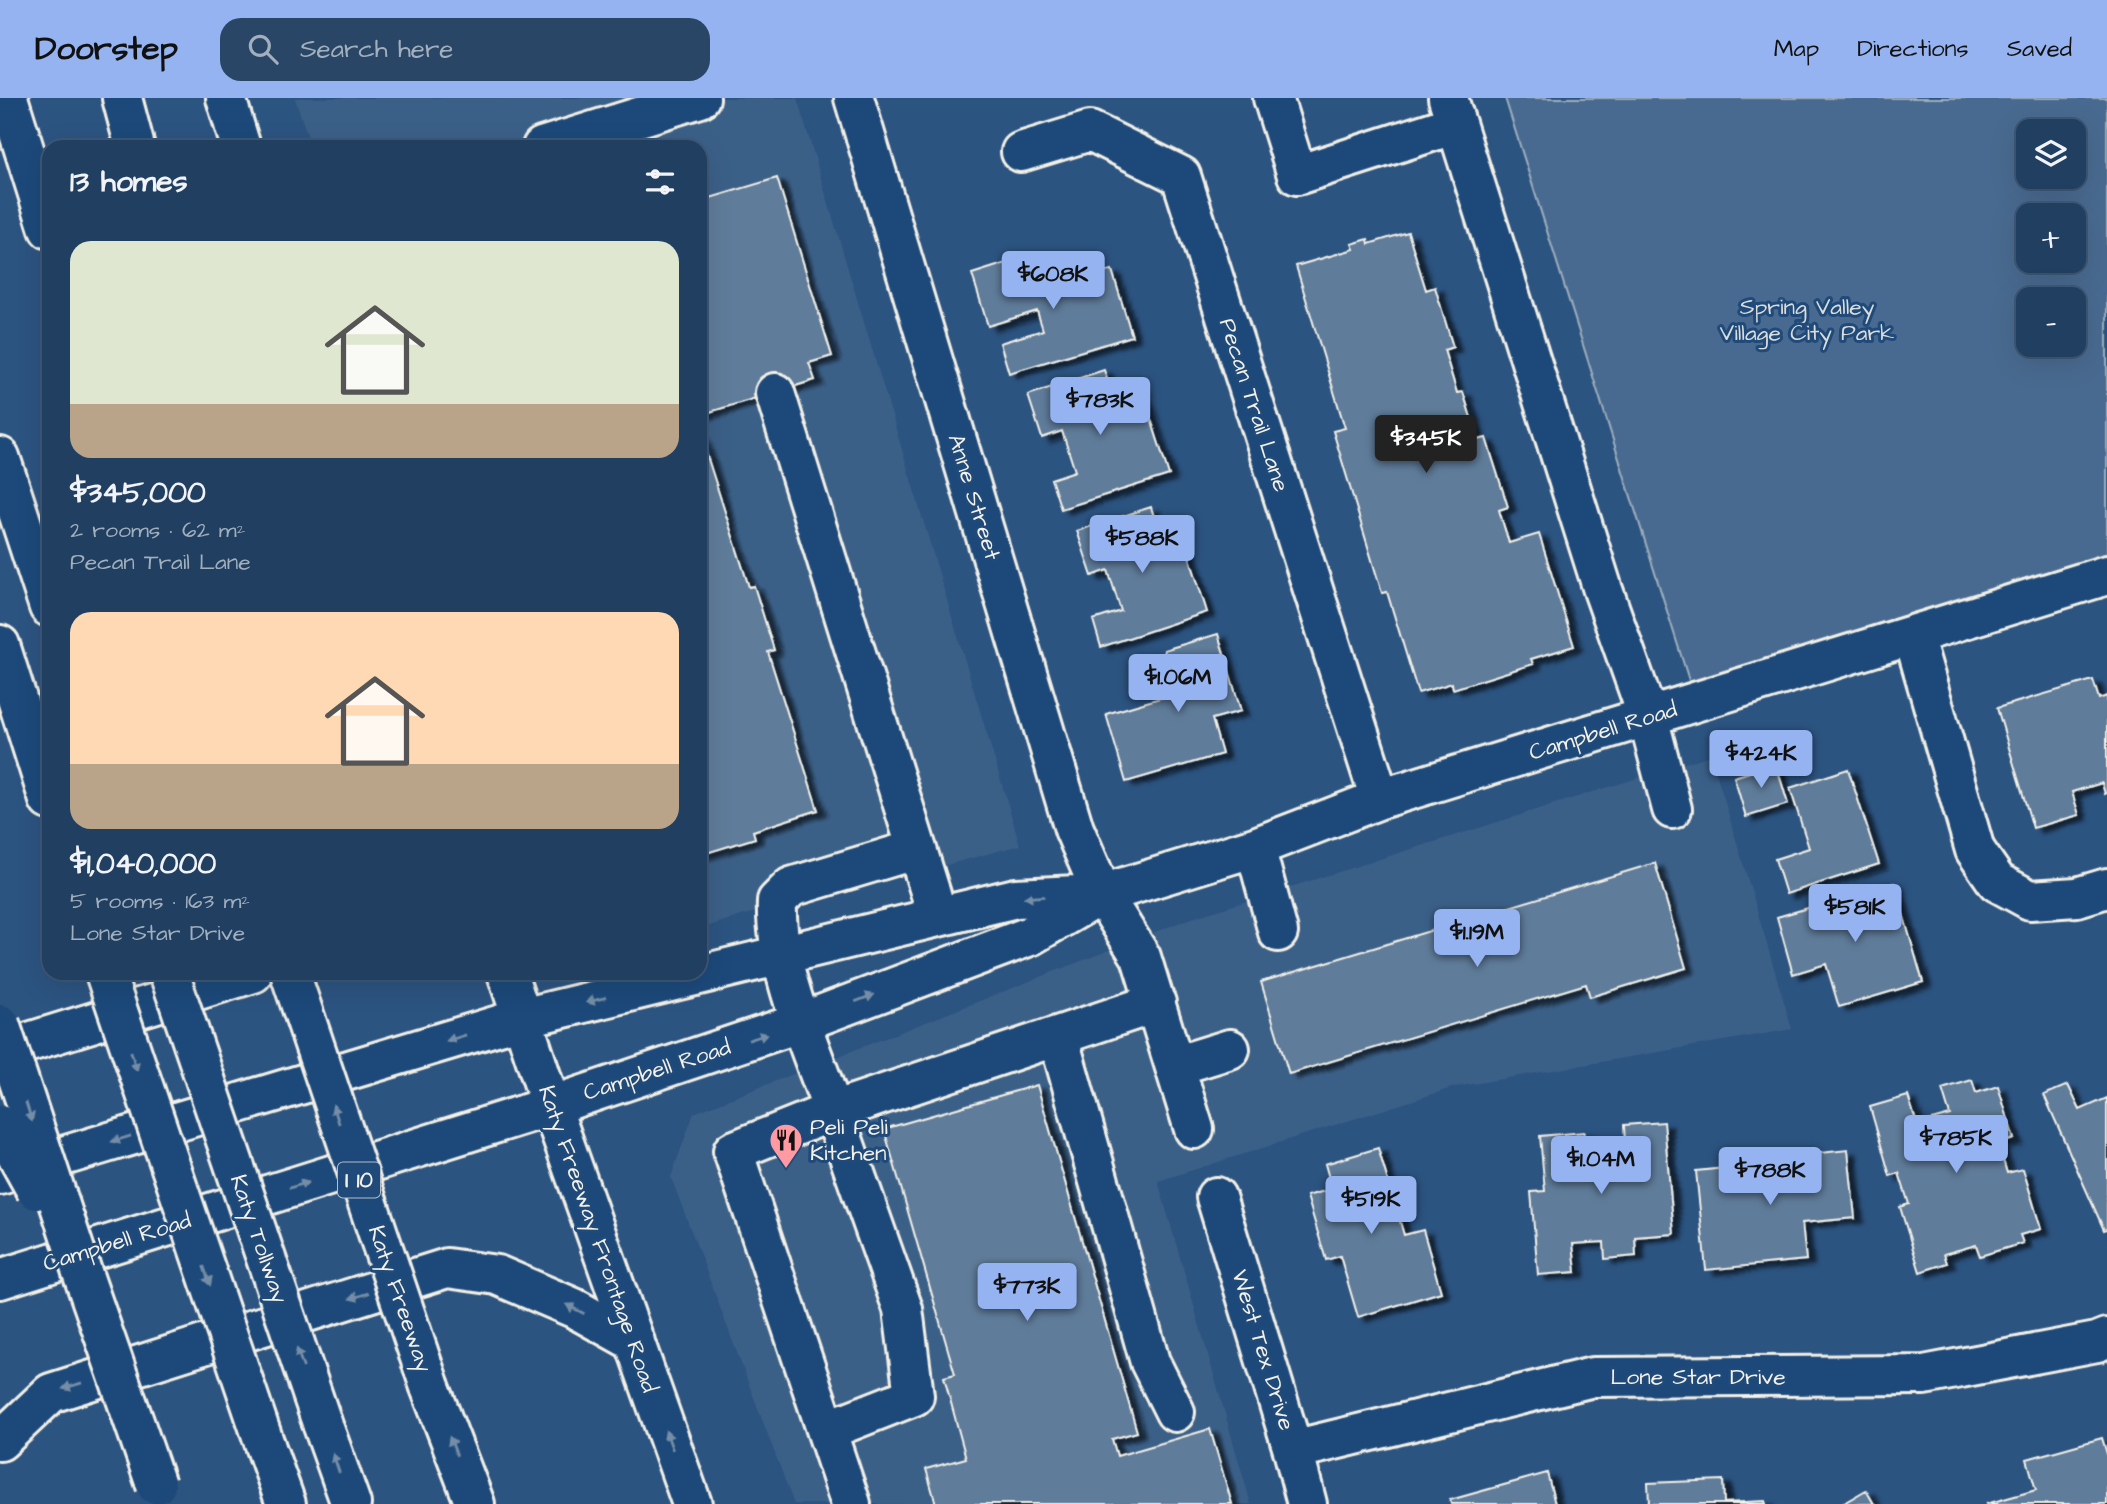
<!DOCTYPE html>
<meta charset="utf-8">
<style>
body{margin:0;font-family:"Architects Daughter",sans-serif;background:#294667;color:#f1f3f6;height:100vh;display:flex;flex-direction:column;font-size:26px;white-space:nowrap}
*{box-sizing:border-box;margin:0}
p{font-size:23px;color:#a2afbd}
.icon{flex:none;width:38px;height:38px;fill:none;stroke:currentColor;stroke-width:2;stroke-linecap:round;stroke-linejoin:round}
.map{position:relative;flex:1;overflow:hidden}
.sheet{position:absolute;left:42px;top:42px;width:665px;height:840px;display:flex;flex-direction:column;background:#213f61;border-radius:21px;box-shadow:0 7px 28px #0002,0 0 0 2px #3e5876}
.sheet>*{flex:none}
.controls{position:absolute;left:2016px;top:21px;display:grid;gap:14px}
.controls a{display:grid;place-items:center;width:70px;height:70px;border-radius:14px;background:#213f61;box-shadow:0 7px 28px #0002,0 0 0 2px #3e5876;font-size:35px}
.price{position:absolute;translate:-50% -60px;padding:0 16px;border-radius:7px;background:#95b2f1;color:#111;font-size:23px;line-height:46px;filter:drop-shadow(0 2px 4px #0008)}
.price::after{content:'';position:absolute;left:50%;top:42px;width:21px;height:16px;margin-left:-10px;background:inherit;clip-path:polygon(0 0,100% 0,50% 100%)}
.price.current{background:#222;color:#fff}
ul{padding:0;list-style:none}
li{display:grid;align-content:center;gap:14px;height:371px;padding:0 28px}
li span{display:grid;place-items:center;height:217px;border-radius:21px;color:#555}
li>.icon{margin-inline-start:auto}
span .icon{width:126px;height:126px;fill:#fffc;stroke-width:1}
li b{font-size:30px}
h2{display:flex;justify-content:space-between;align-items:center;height:84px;padding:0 28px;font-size:30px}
header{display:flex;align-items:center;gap:42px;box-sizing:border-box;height:98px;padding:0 35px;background:#95b2f1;color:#111}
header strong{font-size:33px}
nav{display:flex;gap:38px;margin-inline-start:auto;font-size:24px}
.search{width:490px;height:63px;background:#294667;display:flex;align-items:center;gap:18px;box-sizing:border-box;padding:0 24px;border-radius:21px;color:#a2afbd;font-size:26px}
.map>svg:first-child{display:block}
.built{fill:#3b6088}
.green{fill:#496b90;stroke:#9eaebc;stroke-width:2;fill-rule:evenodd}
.building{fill:#5e7b9a;stroke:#f4f1e8;stroke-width:2;filter:url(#shadow)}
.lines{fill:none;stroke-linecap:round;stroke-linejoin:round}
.minor-casing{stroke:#f4f1e8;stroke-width:44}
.major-casing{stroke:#f4f1e8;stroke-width:44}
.highway-casing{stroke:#f4f1e8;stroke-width:44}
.minor{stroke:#1f4a7a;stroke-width:38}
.major{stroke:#1f4a7a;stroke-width:38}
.highway{stroke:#1f4a7a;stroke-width:38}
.highway-bridge-casing{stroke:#f4f1e8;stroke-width:44;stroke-linecap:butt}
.highway-bridge{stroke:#1f4a7a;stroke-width:38}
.oneway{fill:#748da6}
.labels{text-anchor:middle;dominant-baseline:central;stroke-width:6;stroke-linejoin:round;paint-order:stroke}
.shield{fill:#1f4a7a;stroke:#b4bfc7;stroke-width:2}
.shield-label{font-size:21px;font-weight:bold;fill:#f4f1e8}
.park-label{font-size:23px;fill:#dadddb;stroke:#1f4a7a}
.street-label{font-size:23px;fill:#f4f1e8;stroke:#1f4a7a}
.poi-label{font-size:23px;fill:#f4f1e8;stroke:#1f4a7a;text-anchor:start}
</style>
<header>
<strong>Doorstep</strong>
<div class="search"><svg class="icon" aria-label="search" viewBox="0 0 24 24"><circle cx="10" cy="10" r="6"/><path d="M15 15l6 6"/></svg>Search here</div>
<nav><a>Map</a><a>Directions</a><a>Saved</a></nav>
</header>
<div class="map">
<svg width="2107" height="1406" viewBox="0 0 2107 1406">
<defs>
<filter id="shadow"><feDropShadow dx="8" dy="4.5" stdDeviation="2" flood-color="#0009"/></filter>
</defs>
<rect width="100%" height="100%" fill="#2c5481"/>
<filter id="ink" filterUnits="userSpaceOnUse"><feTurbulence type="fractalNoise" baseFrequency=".0143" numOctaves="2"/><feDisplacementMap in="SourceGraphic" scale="14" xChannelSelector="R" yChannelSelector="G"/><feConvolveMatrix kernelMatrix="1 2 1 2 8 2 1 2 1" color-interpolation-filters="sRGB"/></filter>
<g filter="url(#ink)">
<path class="built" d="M295,0H797L1020,747L880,785L744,817L700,831V49H311Z
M1711,657L1792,931L1455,989L1158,1083L1251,1406H794L671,1079L694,1015L1186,822Z"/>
<path class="green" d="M1505,0H2107V459L1692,592ZM2028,33H2074V79H2028ZM2028,117H2074V163H2028ZM2028,201H2074V247H2028Z"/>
<path class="building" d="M777,80L832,258L809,265L815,282L700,317V103Z
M1408,134L1426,192L1435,189L1453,249L1444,252L1457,295L1463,294L1478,342L1486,340L1508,409L1499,412L1509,445L1539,436L1574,548L1531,561L1533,566L1453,591L1452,585L1418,595L1387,494L1382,495L1333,333L1345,330L1296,168L1354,151L1352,146L1368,141L1369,146Z
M1016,162L1023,184L1085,165L1090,179L1112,172L1132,238L1009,275L1000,245L1043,232L1037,213L988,228L972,176Z
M1104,272L1111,293L1139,284L1169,377L1061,411L1051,381L1075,373L1062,333L1042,340L1028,297Z
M700,336L749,489L754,488L774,552L768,554L818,712L753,733L755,740L700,757Z
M1151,409L1160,439L1181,432L1207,514L1101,549L1093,522L1121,513L1108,472L1092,478L1077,433Z
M1218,536L1241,613L1212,621L1222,656L1126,684L1106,616L1177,595L1164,552Z
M2093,582L2099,601L2107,598V695L2105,696L2102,685L2072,694L2079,717L2033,730L1997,610Z
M1776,666L1788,706L1746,719L1734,679Z
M1848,671L1879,766L1786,796L1775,761L1809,750L1790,690Z
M1655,765L1686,870L1590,899L1586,886L1289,976L1261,884Z
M1894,785L1923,884L1839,909L1826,866L1793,876L1777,819Z
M1972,982L1976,995L1998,988L2014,1041L1998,1046L2007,1075L2023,1071L2041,1131L2020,1137L2023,1145L1980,1158L1976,1147L1944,1156L1947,1165L1920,1174L1900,1109L1909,1106L1899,1075L1890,1078L1870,1009L1908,998L1917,1026L1950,1017L1942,991Z
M1037,987L1137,1334L1112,1341L1117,1358L1210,1331L1232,1406H936L926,1371L966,1360L944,1279L955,1276L884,1031Z
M2068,987L2080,1012L2107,1000V1131L2104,1132L2044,997Z
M1664,1024L1674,1136L1635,1139L1636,1158L1605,1161L1604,1144L1573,1146L1576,1174L1538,1177L1531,1094L1545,1093L1540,1038L1584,1034L1586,1049L1625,1045L1624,1027Z
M1378,1050L1404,1137L1423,1132L1441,1194L1358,1219L1340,1158L1326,1162L1307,1098L1332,1091L1325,1066Z
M1848,1052L1855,1120L1802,1125L1806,1162L1706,1172L1696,1073L1725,1070L1724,1065Z
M2102,1340L2107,1356V1406H1986L2036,1392L2027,1361Z
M1547,1375L1555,1406H1451L1450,1402Z
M1723,1382L1724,1405L1765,1403L1766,1406H1629L1649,1405L1648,1385Z
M1866,1392L1874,1406H1842Z"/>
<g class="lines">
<defs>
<path id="minor" d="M854,0L1074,731L1102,796L1141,859L1194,1031
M1273,0L1297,77L1456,26
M1448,0L1603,492L1648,619L1672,711
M542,49L700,0
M1021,54L1090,33L1181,78L1380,701
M775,295L938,819
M1913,537L1975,752L1997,784L2030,802L2077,799L2107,790
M1255,749L1278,834
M1058,938L1150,1264L1175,1314
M1175,968L1230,951
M0,1077L522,920L1016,800L1097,796
M1216,1099L1293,1352L1307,1406
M0,1181L551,1008L802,924L1030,838L1102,796L1255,749L1380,701L2107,477
M827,1332L914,1298L903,1211L833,1013L1156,905
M1293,1352L1593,1279L1924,1277L2097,1244L2107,1240
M851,1406L733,1053L833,1013C811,950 774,870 777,803L791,789L917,751"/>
<path id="major" d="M226,0L241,49
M507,875L551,1008L692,1406
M0,953L253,875
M0,1343L51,1295L447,1170L497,1177L574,1210L635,1244"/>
<path id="highway" d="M8,0L49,131
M122,0L135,49
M0,359L49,509
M0,547L49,702
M430,1289L475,1406
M322,1325L351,1406
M265,1347L286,1406"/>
</defs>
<use href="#minor" class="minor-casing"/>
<use href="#major" class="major-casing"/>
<use href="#highway" class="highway-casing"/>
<use href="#minor" class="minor"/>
<use href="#major" class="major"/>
<use href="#highway" class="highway"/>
<defs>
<path id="highway-bridge" d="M105,875L265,1347
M169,875L322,1325
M290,875L430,1289
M0,926L82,1174L156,1387
M0,1027L36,1092"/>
</defs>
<use href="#highway-bridge" class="highway-bridge-casing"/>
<use href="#highway-bridge" class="highway-bridge"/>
</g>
<defs><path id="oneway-solid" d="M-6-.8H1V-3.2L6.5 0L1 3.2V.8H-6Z" transform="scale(1.75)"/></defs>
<g class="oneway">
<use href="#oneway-solid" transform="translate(1034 799) rotate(177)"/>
<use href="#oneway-solid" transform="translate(865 900) rotate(-21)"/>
<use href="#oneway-solid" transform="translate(596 902) rotate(166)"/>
<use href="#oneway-solid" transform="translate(758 939) rotate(-18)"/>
<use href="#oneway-solid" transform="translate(456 940) rotate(163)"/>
<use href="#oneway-solid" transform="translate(134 963) rotate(72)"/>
<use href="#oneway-solid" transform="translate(29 1014) rotate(72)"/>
<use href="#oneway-solid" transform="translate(336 1016) rotate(-108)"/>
<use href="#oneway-solid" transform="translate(121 1041) rotate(163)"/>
<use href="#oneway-solid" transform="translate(299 1087) rotate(-17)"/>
<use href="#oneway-solid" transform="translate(207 1178) rotate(71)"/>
<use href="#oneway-solid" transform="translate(359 1198) rotate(163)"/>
<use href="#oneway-solid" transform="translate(575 1211) rotate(-153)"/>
<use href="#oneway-solid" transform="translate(300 1260) rotate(-109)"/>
<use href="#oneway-solid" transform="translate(72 1288) rotate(163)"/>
<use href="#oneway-solid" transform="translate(669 1342) rotate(-110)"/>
<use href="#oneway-solid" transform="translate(453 1348) rotate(-111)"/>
<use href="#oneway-solid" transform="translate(336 1365) rotate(-109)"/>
</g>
</g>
<defs>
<symbol id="restaurant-pin" viewBox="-11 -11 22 30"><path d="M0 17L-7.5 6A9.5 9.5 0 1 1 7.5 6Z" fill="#ff9aa2" stroke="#1f4a7a"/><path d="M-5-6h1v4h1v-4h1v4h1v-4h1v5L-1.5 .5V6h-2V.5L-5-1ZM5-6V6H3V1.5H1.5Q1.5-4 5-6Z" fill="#111"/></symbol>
</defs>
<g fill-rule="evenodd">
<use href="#restaurant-pin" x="767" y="1023" width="38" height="52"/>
</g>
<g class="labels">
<rect class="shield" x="338" y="1064.5" width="42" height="35" rx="5"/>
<g class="shield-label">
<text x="359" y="1082">I 10</text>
</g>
<g class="park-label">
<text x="1807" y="209">Spring Valley<tspan x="1807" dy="26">Village City Park</tspan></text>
</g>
<g class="street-label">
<text transform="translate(1254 307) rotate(72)">Pecan Trail Lane</text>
<text transform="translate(974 399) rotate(73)">Anne Street</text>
<text transform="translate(1603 633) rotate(-17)">Campbell Road</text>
<text transform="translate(657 972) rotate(-18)">Campbell Road</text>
<text transform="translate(259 1141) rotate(71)">Katy Tollway</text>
<text transform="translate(598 1141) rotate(71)">Katy Freeway Frontage Road</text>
<text transform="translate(117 1144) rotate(-17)">Campbell Road</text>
<text transform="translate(400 1201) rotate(71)">Katy Freeway</text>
<text transform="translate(1263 1252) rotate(73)">West Tex Drive</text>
<text x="1698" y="1279">Lone Star Drive</text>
</g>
<g class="poi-label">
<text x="810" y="1029">Peli Peli<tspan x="810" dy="26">Kitchen</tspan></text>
</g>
</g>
</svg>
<div class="controls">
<a><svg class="icon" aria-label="layers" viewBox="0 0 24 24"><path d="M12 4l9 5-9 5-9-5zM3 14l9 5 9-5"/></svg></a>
<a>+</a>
<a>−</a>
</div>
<b class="price" style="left:1053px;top:213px">$608K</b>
<b class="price" style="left:1100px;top:339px">$783K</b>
<b class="price current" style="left:1426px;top:377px">$345K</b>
<b class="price" style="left:1142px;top:477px">$588K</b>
<b class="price" style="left:1178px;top:616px">$1.06M</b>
<b class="price" style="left:1761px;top:692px">$424K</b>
<b class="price" style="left:1855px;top:846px">$581K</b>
<b class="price" style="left:1477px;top:871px">$1.19M</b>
<b class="price" style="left:1956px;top:1077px">$785K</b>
<b class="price" style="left:1601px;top:1098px">$1.04M</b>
<b class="price" style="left:1770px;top:1109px">$788K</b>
<b class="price" style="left:1371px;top:1138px">$519K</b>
<b class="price" style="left:1027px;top:1225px">$773K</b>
<section class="sheet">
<h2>13 homes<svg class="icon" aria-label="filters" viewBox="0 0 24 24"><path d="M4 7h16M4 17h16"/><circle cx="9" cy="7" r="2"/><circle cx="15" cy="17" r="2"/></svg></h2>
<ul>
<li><span style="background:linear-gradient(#dfe7d0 75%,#b9a48a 0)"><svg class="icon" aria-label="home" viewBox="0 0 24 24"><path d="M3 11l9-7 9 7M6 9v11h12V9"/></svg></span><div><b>$345,000</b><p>2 rooms · 62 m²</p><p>Pecan Trail Lane</p></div></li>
<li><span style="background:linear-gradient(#ffd9b3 70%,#b9a48a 0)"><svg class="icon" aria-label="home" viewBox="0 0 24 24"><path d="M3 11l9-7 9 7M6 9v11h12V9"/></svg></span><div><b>$1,040,000</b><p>5 rooms · 163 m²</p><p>Lone Star Drive</p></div></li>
</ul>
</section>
</div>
